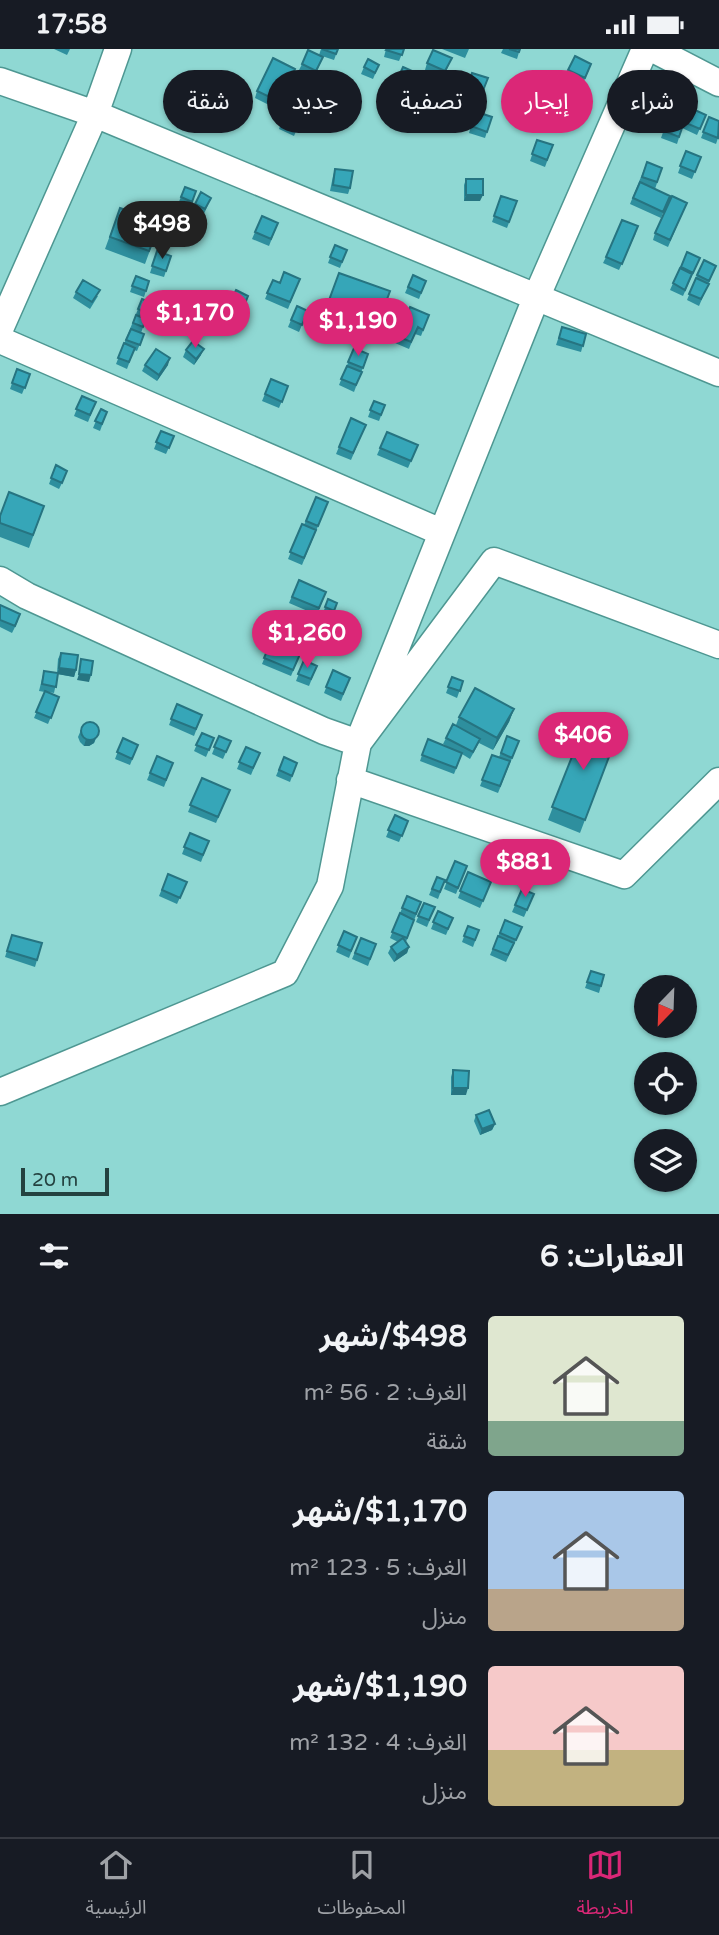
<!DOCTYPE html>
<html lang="ar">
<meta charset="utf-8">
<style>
body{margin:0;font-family:"Varela Round","Noto Sans Arabic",sans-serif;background:#242831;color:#f1f3f6;direction:rtl;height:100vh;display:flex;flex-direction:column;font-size:26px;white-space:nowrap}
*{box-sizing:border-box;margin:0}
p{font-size:23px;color:#9ea1a6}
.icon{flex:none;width:38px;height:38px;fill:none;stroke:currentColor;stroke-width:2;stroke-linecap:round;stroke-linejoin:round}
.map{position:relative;height:1165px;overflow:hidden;direction:ltr}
.details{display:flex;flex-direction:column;background:#171b24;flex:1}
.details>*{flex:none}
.guide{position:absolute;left:21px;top:21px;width:677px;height:63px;direction:rtl;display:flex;gap:14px}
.needle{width:46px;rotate:203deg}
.fabs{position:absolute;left:634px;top:926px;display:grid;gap:14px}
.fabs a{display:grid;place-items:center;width:63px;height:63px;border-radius:50%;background:#171b24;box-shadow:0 2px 5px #0004;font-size:35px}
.scale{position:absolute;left:21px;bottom:18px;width:88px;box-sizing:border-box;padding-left:7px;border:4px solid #244240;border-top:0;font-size:19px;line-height:24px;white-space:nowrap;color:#244240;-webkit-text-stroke:5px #8fd8d3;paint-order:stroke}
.price{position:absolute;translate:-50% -60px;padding:0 16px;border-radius:24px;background:#db2777;color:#fff;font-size:23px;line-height:46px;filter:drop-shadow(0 2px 4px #0008)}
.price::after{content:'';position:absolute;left:50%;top:42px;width:21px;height:16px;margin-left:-10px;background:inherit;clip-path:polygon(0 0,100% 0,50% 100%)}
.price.selected{background:#222;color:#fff}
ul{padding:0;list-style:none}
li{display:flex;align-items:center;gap:21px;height:175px;padding:0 35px}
li span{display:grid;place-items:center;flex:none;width:196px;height:140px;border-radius:7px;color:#555}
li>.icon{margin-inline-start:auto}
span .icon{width:84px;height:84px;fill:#fffc;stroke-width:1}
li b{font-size:30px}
h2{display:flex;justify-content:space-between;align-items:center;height:84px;padding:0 35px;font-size:30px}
.tag{padding:0 24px;border-radius:32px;background:#171b24;box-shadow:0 2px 5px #0004;font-size:24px;line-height:63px}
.tag.selected{background:#db2777;color:#fff}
.status{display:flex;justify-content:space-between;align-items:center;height:49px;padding:0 35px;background:#171b24;direction:ltr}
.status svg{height:19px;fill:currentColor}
.dock{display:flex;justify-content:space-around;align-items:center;height:98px;border-top:2px solid #363941;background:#171b24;font-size:19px;color:#9ea1a6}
.dock a{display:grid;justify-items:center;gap:4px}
.dock .selected{color:#db2777}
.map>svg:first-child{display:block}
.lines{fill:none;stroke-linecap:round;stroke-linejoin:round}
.minor-casing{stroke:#4e9792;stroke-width:29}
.minor{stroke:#fff;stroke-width:26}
.wall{fill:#2e8f9e}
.shaded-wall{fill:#267481}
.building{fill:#36a6b8;stroke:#267481;stroke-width:2}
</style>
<div class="status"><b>17:58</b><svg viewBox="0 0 49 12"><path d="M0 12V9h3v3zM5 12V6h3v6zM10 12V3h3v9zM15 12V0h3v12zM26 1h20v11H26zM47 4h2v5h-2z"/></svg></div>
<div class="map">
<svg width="719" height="1165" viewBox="0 0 719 1165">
<rect width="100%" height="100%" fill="#8fd8d3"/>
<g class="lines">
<defs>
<path id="minor" d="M653,0L719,34
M0,32L95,65L719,324
M0,280L95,65L118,0
M0,291L441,483
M0,531L27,547L324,682L358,694L494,512L719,596
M350,731L624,826L719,732
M0,1043L285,924L330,837L358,694L536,249L645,0"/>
</defs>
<use href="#minor" class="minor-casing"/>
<use href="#minor" class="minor"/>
</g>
<path class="wall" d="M54,0H70L67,6Z
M321,0H338L334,11L322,7L323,8L314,29L299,21L302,15L319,6Z
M386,0H404L399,12L384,8Z
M442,0H469L465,9Z
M503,0H520L517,10L501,4Z
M452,9L443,29L425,21L427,14Z
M379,16L373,30L361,25L364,18Z
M568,21H589L582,36L566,28Z
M472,24L488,29L474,66L459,61Z
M293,26L277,60L255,49L257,42Z
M398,29L430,30L422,47L395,35Z
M205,33L220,38L213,59L197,54Z
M225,38L240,43L233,65L217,59Z
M669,66H706L697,86L682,79L677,95L661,89Z
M709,68L719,86L716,95L701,89Z
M300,73L294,87L279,80L281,74Z
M471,77L487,83L485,89L469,84Z
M537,91L553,96L545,118L530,112Z
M686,102L701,108L692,130L678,124Z
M647,113L662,119L655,140L670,147L661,169L630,155Z
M335,120L350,139L348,145L330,142L333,127Z
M466,130L480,152H464V136Z
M185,138L196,142L190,160L178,155Z
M501,147L517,152L507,179L492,173Z
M211,149L203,167L193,161L195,155Z
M687,154L668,198L653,191L655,184Z
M120,159L150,180L157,182L145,215L105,200Z
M262,167L278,174L269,197L252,190Z
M636,184L619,221L603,214L606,208Z
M335,196L347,201L340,219L328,214Z
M157,202L171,207L164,228L150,224Z
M687,203L700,209L683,247L670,241Z
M716,217L699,257L687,251L697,226Z
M339,224L390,242L375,285L324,266Z
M413,226L426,232L419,250L405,244Z
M300,230L288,260L265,250L273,231L280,234Z
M132,237L146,242L144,248L130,243Z
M236,241L248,247L242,263L229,258Z
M76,243L98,247L90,260L73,249Z
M142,250L155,255L148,271L146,270L141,284L144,285L137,302L134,301L127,320L116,315Z
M297,257L308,262L299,283L288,278Z
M410,258L429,266L421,287L415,285L409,300L395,294Z
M562,278L586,285L581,303L556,296Z
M354,299L368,305L354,343L339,336Z
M186,301L201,306L194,316L183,308Z
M145,316H168L157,332L142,322Z
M17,320L30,325L22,345L10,340Z
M271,330L288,337L279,359L262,352Z
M82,347L96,353L88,373L74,367Z
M374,352L385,356L379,372L368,368Z
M101,360L107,363L100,382L93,379Z
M351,369L366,376L351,411L336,405Z
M161,382L174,387L166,405L154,400Z
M387,383L418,396L408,419L377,406Z
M56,416L65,428L59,440L49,435Z
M316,448L328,453L302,516L288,510L302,475L304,476Z
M44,457L29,499L0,488V467Z
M299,531L326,543L317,566L289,554Z
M328,550L337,554L332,568L323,564Z
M0,556L18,572L12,584L0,578Z
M276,581L305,594L291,627L262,615Z
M61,604L76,621L74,628L58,625L54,644L48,643L59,648L48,675L34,669L45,643L39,642L44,622L57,624L58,610Z
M304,611L317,617L309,637L296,632Z
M333,621L350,629L341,652L324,644Z
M452,628L463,632L457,649L446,644Z
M177,655L202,666L194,687L169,676Z
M514,660L509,673L493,701L479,694L470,710L462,705L454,725L420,712L422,706L450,699L443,695L446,689L456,676L459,668Z
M568,673L615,692L580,784L548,771L574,702L559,697Z
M81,681L99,683L94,694L89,697H84L80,693L78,688Z
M202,684L214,689L206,708L194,702Z
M219,687L231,692L223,710L212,705Z
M507,687L519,692L498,744L480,737L492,706L499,708Z
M123,689L138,696L130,716L115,710Z
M246,698L260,704L251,726L237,720Z
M157,707L173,714L164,738L147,731Z
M284,708L297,714L290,733L276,727Z
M202,729L230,741L216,774L188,763Z
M395,766L408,772L399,793L386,788Z
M190,784L209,792L201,813L182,805Z
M455,812L467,817L456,845L444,840Z
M468,823L491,833L480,859L458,849Z
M168,825L187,833L177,855L159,847Z
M437,828L445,831L438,850L429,846Z
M522,840L534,845L524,868L512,863Z
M407,847L421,853L406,893L409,898L407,904L394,913L388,904L391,898L398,893L390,889Z
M424,854L435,858L427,878L416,873Z
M438,862L453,869L446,886L431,880Z
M505,871L522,878L506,913L490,906Z
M468,877L479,881L473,898L462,893Z
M344,882L357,888L349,909L336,903Z
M12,886L42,894L35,918L5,908Z
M361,889L376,895L368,917L352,910Z
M591,922L604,926L599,944L585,939Z
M453,1021L466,1046H451V1028Z
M476,1066L495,1075L492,1081L480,1086L474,1072Z"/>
<path class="shaded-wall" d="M466,146H483L480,152H464Z
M204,300L201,306L194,316L196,310Z
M170,309L168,316L157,332L159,326Z
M59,619L76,621L74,628L57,625Z
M79,625L91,626L89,633L77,631Z
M514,660L509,673L493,701L497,689Z
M96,688L94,694L89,697H84L86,690Z
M409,898L407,904L394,913L397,906Z
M453,1039H468L466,1046H451Z
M495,1075L492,1081L480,1086L482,1080Z"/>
<path class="building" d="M322,0H338L336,5Z
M387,0H404L402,6L386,1Z
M509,0H520L519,3Z
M308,1L323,8L316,22L302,15Z
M433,1L452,9L445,22L427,14Z
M575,7L591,15L585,29L568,21Z
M273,9L295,20L280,53L257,42Z
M368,10L379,16L375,24L364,18Z
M403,18L430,30L425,41L398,29Z
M472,24L488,29L482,44L467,38Z
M205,33L220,38L215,53L200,47Z
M225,38L240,43L235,58L220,52Z
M467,40L482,45L477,60L461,54Z
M675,52L706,66L700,80L684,73L679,88L664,82L669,68L678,70L669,66Z
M288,60L303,67L296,81L281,74Z
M477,63L492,68L487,83L471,77Z
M709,68L719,72L718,89L703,83Z
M537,91L553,96L547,111L532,105Z
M686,102L701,108L695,123L680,117Z
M647,113L662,119L657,133L642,128Z
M335,120L353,122L350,139L333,136Z
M466,130H483V146H466Z
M640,133L670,147L663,163L633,149Z
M185,138L196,142L192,153L181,148Z
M201,143L211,149L205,160L195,155Z
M501,147L517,152L509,173L494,167Z
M672,147L687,154L670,191L655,184Z
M120,159L154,171L150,180L157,182L149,202L110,188Z
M262,167L278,174L271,190L255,183Z
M622,171L638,177L622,215L606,208Z
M335,196L347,201L342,213L330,208Z
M157,202L171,207L166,222L152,217Z
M687,203L700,209L693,224L681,218Z
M704,211L716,217L709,232L697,226Z
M680,219L692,225L685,241L673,234Z
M284,223L300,230L290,253L267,244L273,231L280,234Z
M339,224L390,242L379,272L328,254Z
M413,226L426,232L421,244L408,238Z
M136,227L149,232L146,242L132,237Z
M696,229L709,235L701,250L689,245Z
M83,231L100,241L92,253L76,243Z
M236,241L248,247L244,257L231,252Z
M142,250L155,255L151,265L138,260Z
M297,257L308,262L302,276L291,271Z
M410,258L429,266L423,281L418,278L411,293L397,287Z
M136,266L146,270L143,278L133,274Z
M562,278L586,285L583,297L559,289Z
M131,280L144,285L140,296L126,291Z
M193,292L204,300L196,310L186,301Z
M124,294L135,299L129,313L118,309Z
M354,299L368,305L363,319L348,313Z
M156,300L170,309L159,326L145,316Z
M347,317L362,323L356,336L341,330Z
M17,320L30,325L25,339L12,334Z
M271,330L288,337L282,353L265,345Z
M82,347L96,353L90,366L76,360Z
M374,352L385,356L381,366L370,361Z
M101,360L107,363L102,375L95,372Z
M351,369L366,376L353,404L339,398Z
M161,382L174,387L169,399L156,393Z
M387,383L418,396L411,412L380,399Z
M56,416L67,422L62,434L51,429Z
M9,443L44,457L33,486L0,474V467Z
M316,448L328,453L318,477L306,472Z
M302,475L316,481L304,509L290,503Z
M299,531L326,543L319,559L292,548Z
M328,550L337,554L334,562L325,558Z
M0,556L20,565L15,577L0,571Z
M276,581L305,594L293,621L264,609Z
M61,604L78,606L76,621L59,619Z
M81,610L93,612L91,626L79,625Z
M304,611L317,617L311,630L298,625Z
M333,621L350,629L343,645L326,638Z
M44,622L58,624L56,638L42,635Z
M452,628L463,632L460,642L448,638Z
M475,639L514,660L497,689L459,668Z
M45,642L59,648L51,669L36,663Z
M177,655L202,666L196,680L171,670Z
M568,673L615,692L585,771L552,758L579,690L563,684Z
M81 682a9 9 0 1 1 18 0a9 9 0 1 1-18 0Z
M453,675L480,690L473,703L446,689Z
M202,684L214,689L209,701L196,696Z
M219,687L231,692L226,703L214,698Z
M507,687L519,692L512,709L501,704Z
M123,689L138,696L132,710L117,703Z
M428,690L462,704L456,719L422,706Z
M246,698L260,704L253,719L239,713Z
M492,706L510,712L500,737L482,731Z
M157,707L173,714L166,731L150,724Z
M284,708L297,714L292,727L279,721Z
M202,729L230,741L218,768L190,756Z
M395,766L408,772L402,787L388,781Z
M190,784L209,792L203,806L184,798Z
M455,812L467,817L458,839L446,833Z
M468,823L491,833L483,852L460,842Z
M168,825L187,833L180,849L162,841Z
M437,828L445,831L440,843L432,840Z
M522,840L534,845L527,861L515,856Z
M407,847L421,853L416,865L402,859Z
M424,854L435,858L429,871L418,867Z
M438,862L453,869L448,880L433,873Z
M400,864L414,871L407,889L392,883Z
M505,871L522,878L516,891L500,884Z
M468,877L479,881L475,891L464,887Z
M344,882L357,888L351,902L338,896Z
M12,886L42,894L37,911L7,902Z
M498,887L514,894L508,906L493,900Z
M361,889L376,895L370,910L355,904Z
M403,889L409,898L397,906L391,898Z
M591,922L604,926L601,937L587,933Z
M453,1021L469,1022L468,1039H453Z
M489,1061L495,1075L482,1080L476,1066Z"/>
</svg>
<div class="fabs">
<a><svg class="needle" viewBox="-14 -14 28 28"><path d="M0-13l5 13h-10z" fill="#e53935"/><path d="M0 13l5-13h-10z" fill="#9ea1a6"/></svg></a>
<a><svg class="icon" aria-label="locate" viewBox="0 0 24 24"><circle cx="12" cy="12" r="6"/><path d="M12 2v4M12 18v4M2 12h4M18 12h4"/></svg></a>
<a><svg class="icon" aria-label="layers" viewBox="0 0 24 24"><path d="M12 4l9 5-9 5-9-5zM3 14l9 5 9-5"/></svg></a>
</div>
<div class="scale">20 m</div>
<b class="price selected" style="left:162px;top:212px">$498</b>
<b class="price" style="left:195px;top:301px">$1,170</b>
<b class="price" style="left:358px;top:309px">$1,190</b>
<b class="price" style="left:307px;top:621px">$1,260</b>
<b class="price" style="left:583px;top:723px">$406</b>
<b class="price" style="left:525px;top:850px">$881</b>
<div class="guide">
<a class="tag">شراء</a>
<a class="tag selected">إيجار</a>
<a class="tag">تصفية</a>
<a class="tag">جديد</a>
<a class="tag">شقة</a>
</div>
</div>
<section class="details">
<h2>العقارات: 6<svg class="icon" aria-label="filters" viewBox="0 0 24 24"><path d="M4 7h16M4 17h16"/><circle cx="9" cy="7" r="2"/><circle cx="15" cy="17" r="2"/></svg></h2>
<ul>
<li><span style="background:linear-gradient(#dfe7d0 75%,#7fa58c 0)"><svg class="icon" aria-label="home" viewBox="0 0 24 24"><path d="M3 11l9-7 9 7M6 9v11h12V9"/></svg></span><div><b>$498/شهر</b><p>الغرف: 2 · 56 m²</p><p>شقة</p></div></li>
<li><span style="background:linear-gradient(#a9c7e8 70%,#b9a48a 0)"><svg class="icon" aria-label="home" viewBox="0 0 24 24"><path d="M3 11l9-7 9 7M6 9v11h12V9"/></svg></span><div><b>$1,170/شهر</b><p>الغرف: 5 · 123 m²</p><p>منزل</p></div></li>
<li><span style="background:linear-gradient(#f6c9c9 60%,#c2b280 0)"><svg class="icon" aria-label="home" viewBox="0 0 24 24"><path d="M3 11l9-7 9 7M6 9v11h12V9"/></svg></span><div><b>$1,190/شهر</b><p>الغرف: 4 · 132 m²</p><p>منزل</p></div></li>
</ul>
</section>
<nav class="dock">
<a class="selected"><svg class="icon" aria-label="map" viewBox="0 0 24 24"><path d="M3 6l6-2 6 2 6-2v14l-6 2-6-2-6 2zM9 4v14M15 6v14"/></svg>الخريطة</a>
<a><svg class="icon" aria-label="saved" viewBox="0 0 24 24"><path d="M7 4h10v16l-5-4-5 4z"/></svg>المحفوظات</a>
<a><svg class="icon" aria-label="home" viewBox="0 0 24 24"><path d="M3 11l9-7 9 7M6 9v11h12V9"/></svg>الرئيسية</a>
</nav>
